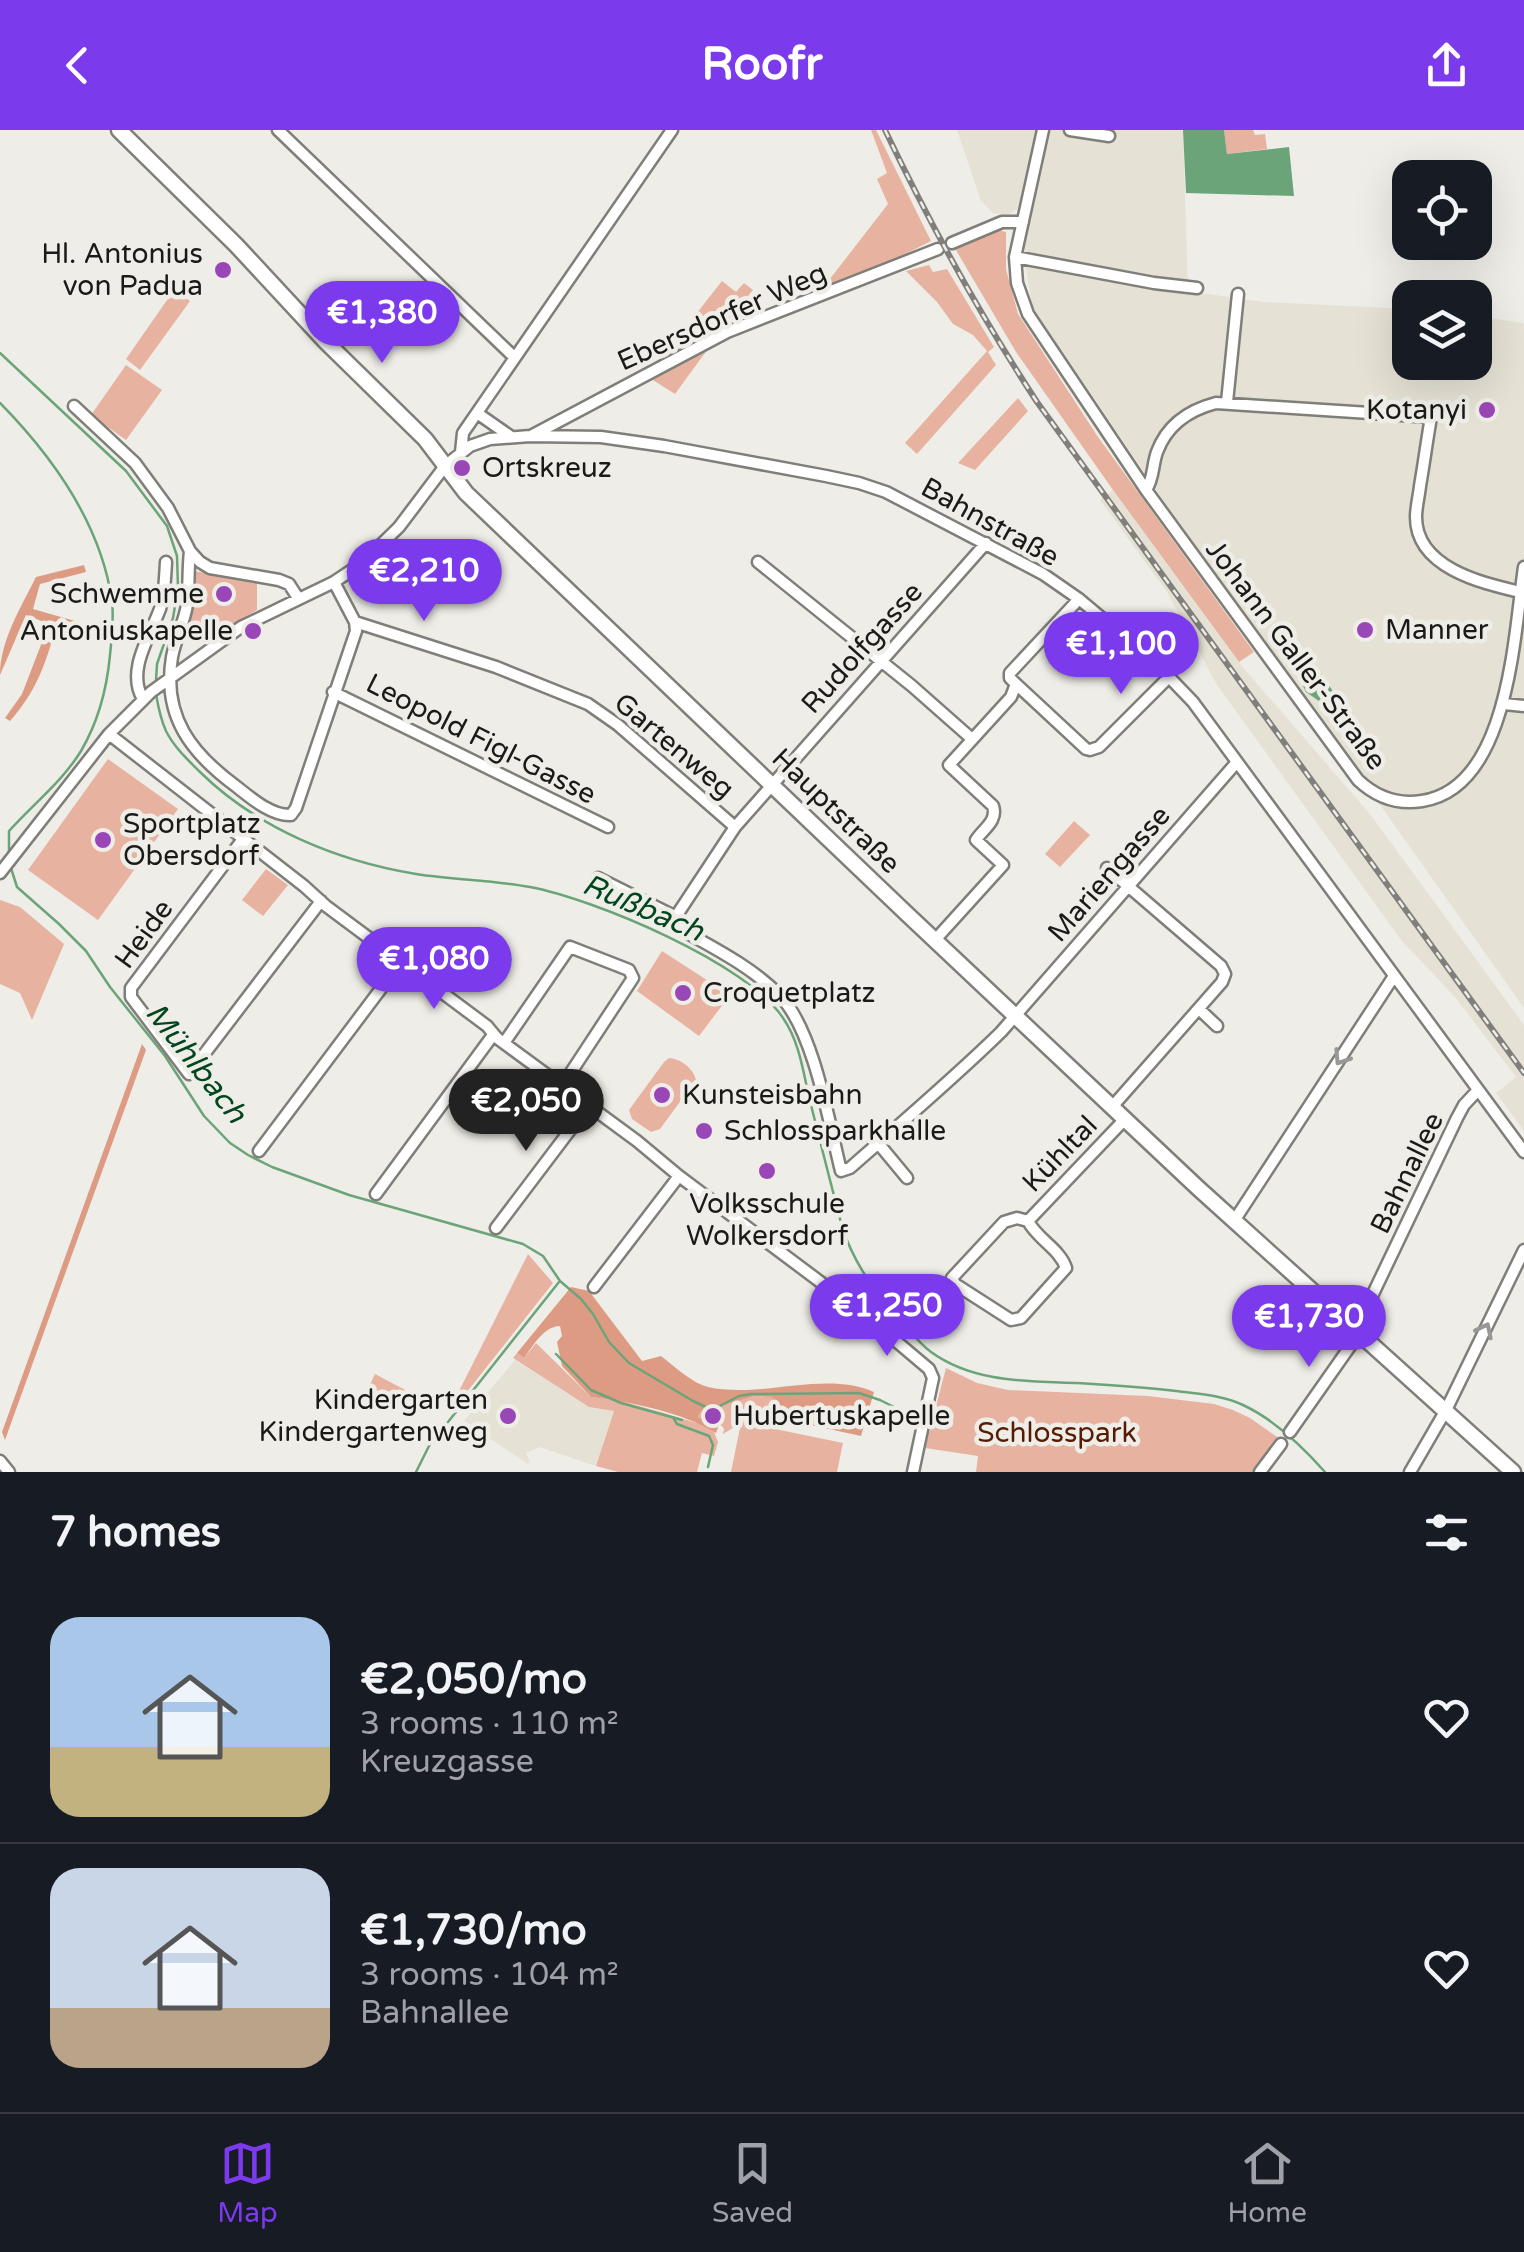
<!DOCTYPE html>
<meta charset="utf-8">
<style>
body{margin:0;font-family:"Varela Round",sans-serif;background:#20242c;color:#f1f3f6;height:100vh;display:flex;flex-direction:column;font-size:38px;white-space:nowrap}
*{box-sizing:border-box;margin:0}
p{font-size:32px;color:#9ea1a6}
.icon{flex:none;width:55px;height:55px;fill:none;stroke:currentColor;stroke-width:2;stroke-linecap:round;stroke-linejoin:round}
.map{position:relative;height:1342px;overflow:hidden}
.details{display:flex;flex-direction:column;background:#171b24;flex:1}
.details>*{flex:none}
.tools{position:absolute;left:1392px;top:30px;display:grid;gap:20px}
.tools a{display:grid;place-items:center;width:100px;height:100px;border-radius:20px;background:#171b24;box-shadow:0 10px 40px #0002;font-size:50px}
.price{position:absolute;translate:-50% -85px;padding:0 22px;border-radius:35px;background:#7c3aed;color:#fff;font-size:32px;line-height:65px;filter:drop-shadow(0 2px 5px #0008)}
.price::after{content:'';position:absolute;left:50%;top:60px;width:30px;height:22px;margin-left:-15px;background:inherit;clip-path:polygon(0 0,100% 0,50% 100%)}
.price.active{background:#222;color:#fff}
ul{padding:0;list-style:none}
li{display:flex;align-items:center;gap:30px;height:250px;padding:0 50px}
li+li{border-top:2px solid #363941}
li span{display:grid;place-items:center;flex:none;width:280px;height:200px;border-radius:30px;color:#555}
li>.icon{margin-inline-start:auto}
span .icon{width:120px;height:120px;fill:#fffc;stroke-width:1}
li b{font-size:42px}
h2{display:flex;justify-content:space-between;align-items:center;height:120px;padding:0 50px;font-size:42px}
header{display:flex;justify-content:space-between;align-items:center;height:130px;padding:0 50px;background:#7c3aed;color:#fff;font-size:45px;font-weight:700}
.tabs{display:flex;justify-content:space-around;align-items:center;height:140px;border-top:2px solid #363941;background:#171b24;font-size:28px;color:#9ea1a6}
.tabs a{display:grid;justify-items:center;gap:5px}
.tabs .active{color:#7c3aed}
.map>svg:first-child{display:block}
.built{fill:#e5e1d4}
.green{fill:#e7b3a0}
.forest{fill:#de9b84}
.water{fill:#6ba479}
.lines{fill:none;stroke-linecap:round;stroke-linejoin:round}
.stream{stroke:#6ba479;stroke-width:2.5}
.minor-casing{stroke:#7f7e78;stroke-width:15}
.major-casing{stroke:#7f7e78;stroke-width:19}
.minor{stroke:#fff;stroke-width:10}
.major{stroke:#fff;stroke-width:14}
.rail-casing{stroke:#807f7b;stroke-width:6}
.rail{stroke:#efede7;stroke-width:2.5;stroke-dasharray:8;stroke-linecap:butt}
.oneway{stroke:#989897}
.poi-dot{fill:#9947b6;stroke:#efede7;stroke-width:4}
.labels{text-anchor:middle;dominant-baseline:central;stroke-width:9;stroke-linejoin:round;paint-order:stroke}
.poi-label{font-size:28px;fill:#1a1a17;stroke:#efede7;text-anchor:start}
.street-label{font-size:28px;fill:#1a1a17;stroke:#efede7}
.park-label{font-size:28px;fill:#561b03;stroke:#efede7}
.water-label{font-size:30px;font-style:italic;fill:#00461e;stroke:#efede7}
</style>
<header><svg class="icon" aria-label="back" viewBox="0 0 24 24"><path d="M15 5l-7 7 7 7"/></svg>Roofr<svg class="icon" aria-label="share" viewBox="0 0 24 24"><path d="M12 15V3M7 8l5-5 5 5M5 13v7h14v-7"/></svg></header>
<div class="map">
<svg width="1524" height="1342" viewBox="0 0 1524 1342">
<rect width="100%" height="100%" fill="#efede7"/>
<path class="built" d="M957,0H1180L1183,2L1188,161L1263,172L1410,179V232H1475V186L1524,193V878L1344,624L1204,431L1032,176L1023,120L1034,67L1007,86L993,83L981,71Z
M1113,360L1240,534L1370,684L1524,895V1001L1496,963L1516,947L1455,867L1402,811L1217,555L1167,462L1100,370Z
M515,1230L589,1277L614,1281L596,1336L540,1317L526,1323L530,1332L528,1334L464,1291Z"/>
<path class="green" d="M871,0H876L931,111L872,141L819,163L888,74L877,49L887,43Z
M1224,0H1253L1255,5L1265,4L1267,19L1227,24Z
M997,100L1006,102V139L1018,184L1098,307L1254,522L1239,532L1113,360L1016,222L953,115Z
M929,135L933,142L947,139L994,217L988,222L996,235L917,324L905,313L987,221L973,205L953,194L937,172L906,141Z
M722,151L736,162L744,153L753,160L718,203L656,235Z
M174,160L190,171L140,240L126,229Z
M710,216L675,264L648,247Z
M126,235L162,260L126,310L91,285Z
M1018,268L1028,281L975,340L958,333Z
M194,441L257,452V480L228,497L210,511L200,498L188,491Z
M108,629L178,679L98,790L28,740Z
M1074,691L1090,705L1060,737L1045,724Z
M266,739L288,755L263,786L242,770Z
M0,770L20,777L64,814L32,890L20,863L0,854Z
M662,821L730,865L699,906L637,861Z
M669,928C681,929 694,939 696,950L660,999L651,1002L632,989L629,980L664,932Z
M528,1124L553,1153L455,1277L452,1275Z
M536,1213L591,1267L621,1271L664,1283L703,1295L714,1302L718,1312L714,1326L702,1323L697,1342H618L596,1336L614,1281L589,1277L513,1228L517,1223L524,1228Z
M946,1238L977,1253L1008,1260L1148,1266L1214,1274L1233,1280L1250,1288L1280,1309L1256,1342H976L978,1326L925,1318Z
M375,1244L411,1263L403,1277L368,1259Z
M755,1266L774,1267L769,1287L753,1284L742,1292L843,1313L837,1342H731L741,1293L723,1304L724,1299L722,1296L698,1287L699,1282Z"/>
<path class="forest" d="M84,435L86,442L40,454L33,479L103,499V502L58,492C45,533 39,558 10,591L5,588L22,564L49,494L26,485L0,545C0,511 21,477 36,447Z
M142,914L146,920L5,1310L2,1302Z
M571,1157L589,1161L642,1231L661,1226C674,1236 692,1253 708,1257C761,1269 825,1240 874,1262L861,1306L769,1286L773,1267L755,1266L700,1282L698,1287L719,1295L716,1303C682,1282 630,1272 591,1267L562,1236L557,1212L562,1206L560,1196C544,1196 533,1216 524,1228L517,1223Z"/>
<path class="water" d="M1183,0H1224L1227,24L1289,17L1294,66L1186,63Z
M1304,536L1322,545L1340,572L1341,579C1336,584 1332,586 1325,583L1319,571L1306,562L1297,544Z"/>
<g class="lines">
<path class="stream" d="M0,223L126,341L167,396L177,426L178,458L173,488L157,534L156,551
M0,273C54,328 101,394 112,471C114,489 112,507 110,525C107,558 98,592 81,621C62,652 33,674 9,701V727
M156,564C158,576 161,590 166,601C174,617 187,629 200,642C257,698 337,731 416,744C454,750 492,750 530,757C594,769 747,833 783,888C799,911 803,940 809,967C820,1011 831,1055 843,1100C855,1134 874,1162 899,1189C909,1200 919,1213 931,1222C974,1253 1027,1251 1077,1253C1110,1255 1143,1257 1176,1261C1199,1264 1222,1265 1243,1275C1273,1289 1303,1317 1325,1342
M10,735L17,757L59,794L86,821L110,857L165,926L204,986L230,1013L248,1025L272,1037L349,1065L523,1114L543,1126L560,1151L581,1169L593,1184L609,1212L629,1233L693,1271L708,1278L718,1277L739,1266L751,1264L859,1263L880,1270L916,1288
M556,1224L591,1260L621,1273L682,1290
M674,1289L677,1294L709,1306L713,1315L708,1337
M416,1342L429,1316L559,1152"/>
<defs>
<path id="minor" d="M278,0L514,227
M1043,0L1015,127L1017,153L1028,184L1146,360L1358,650C1376,667 1397,675 1422,671C1509,658 1514,505 1524,437
M1070,0L1109,6
M952,113L1002,92H1023
M1015,127L1154,153L1197,158
M1227,272L1238,164
M74,276L135,333L168,378L190,421L200,432L210,438L279,450L289,454L298,468
M477,283L510,306
M531,306L727,202L938,119
M461,322L463,303L672,0
M1146,360C1154,348 1152,336 1157,322C1167,295 1189,280 1216,273L1431,287C1427,310 1424,333 1420,356C1419,366 1416,377 1416,387C1416,438 1482,453 1520,462
M986,413L735,697L671,794C708,815 752,836 781,867C814,902 829,993 841,1041L850,1038C901,993 953,949 1001,902L1237,632
M190,421C188,439 189,458 187,475C184,493 175,510 172,527C162,587 192,624 237,657C252,669 272,686 291,685L296,678L356,501L355,492L334,452
M758,432L912,556L972,609
M355,492L496,537L588,574L618,595L735,697
M1016,554L1086,619L1090,620L1099,617L1169,547
M333,562L608,697
M143,569C126,541 150,506 160,479C165,464 165,448 166,432
M1504,574L1524,576
M109,604L304,756L326,776L487,896L497,908L637,1011L679,1046L871,1190L929,1239L933,1248L913,1342
M243,709L131,858V867L189,944L321,771
M1107,738L1221,836L1225,844L1222,852L1112,977
M0,743L109,604L151,562L241,497L334,452L361,434L399,397L445,336L470,316L490,309L530,306L601,307L664,316L826,346L859,353L886,362L1043,444L1079,469L1128,510L1169,547L1193,572L1524,1022
M598,748L676,787
M935,810L1003,735L976,710C983,699 998,691 993,676L949,635L1011,567L1016,554L1010,548V543L1079,469
M1199,879L1217,896
M504,913L570,817L629,840L633,848L562,956
M878,1013L907,1048
M259,1021L401,832
M376,1064L493,905
M1028,1091C1037,1109 1060,1119 1066,1138L1021,1188L1011,1190L955,1154L952,1148L1004,1092L1017,1088L1028,1091L1125,989
M1234,1091L1394,846
M496,1098L589,975
M594,1157L679,1046
M1290,1302L1358,1205L1361,1189L1457,988L1464,975L1478,960
M0,1331L9,1342
M1260,1342L1281,1314
M1410,1342L1446,1280L1524,1120"/>
<path id="major" d="M119,0L236,115L326,212L425,309L466,363L907,784L1198,1058L1513,1342"/>
</defs>
<use href="#minor" class="minor-casing"/>
<use href="#major" class="major-casing"/>
<use href="#minor" class="minor"/>
<use href="#major" class="major"/>
<defs>
<path id="rail" d="M885,0C930,94 980,185 1037,272L1524,943"/>
</defs>
<use href="#rail" class="rail-casing"/>
<use href="#rail" class="rail"/>
</g>
<defs><path id="oneway-chevron" d="M-2-3.5L2.5 0L-2 3.5" fill="none" stroke-width="1.6" stroke-linecap="round" stroke-linejoin="round" transform="scale(2.5)"/></defs>
<g class="oneway">
<use href="#oneway-chevron" transform="translate(1341 928) rotate(123)"/>
<use href="#oneway-chevron" transform="translate(1485 1200) rotate(-64)"/>
</g>
<g class="poi-dot">
<circle cx="223" cy="140" r="10"/>
<circle cx="1487" cy="280" r="10"/>
<circle cx="462" cy="338" r="10"/>
<circle cx="224" cy="464" r="10"/>
<circle cx="1365" cy="500" r="10"/>
<circle cx="253" cy="501" r="10"/>
<circle cx="103" cy="710" r="10"/>
<circle cx="683" cy="863" r="10"/>
<circle cx="662" cy="965" r="10"/>
<circle cx="704" cy="1001" r="10"/>
<circle cx="767" cy="1041" r="10"/>
<circle cx="508" cy="1286" r="10"/>
<circle cx="713" cy="1286" r="10"/>
</g>
<g class="labels">
<g class="poi-label">
<text x="203" y="124" text-anchor="end">Hl. Antonius<tspan x="203" dy="32">von Padua</tspan></text>
<text x="1467" y="280" text-anchor="end">Kotanyi</text>
<text x="482" y="338">Ortskreuz</text>
<text x="204" y="464" text-anchor="end">Schwemme</text>
<text x="1385" y="500">Manner</text>
<text x="233" y="501" text-anchor="end">Antoniuskapelle</text>
<text x="123" y="694">Sportplatz<tspan x="123" dy="32">Obersdorf</tspan></text>
<text x="703" y="863">Croquetplatz</text>
<text x="682" y="965">Kunsteisbahn</text>
<text x="724" y="1001">Schlossparkhalle</text>
<text x="767" y="1074" text-anchor="middle">Volksschule<tspan x="767" dy="32">Wolkersdorf</tspan></text>
<text x="488" y="1270" text-anchor="end">Kindergarten<tspan x="488" dy="32">Kindergartenweg</tspan></text>
<text x="733" y="1286">Hubertuskapelle</text>
</g>
<g class="street-label">
<text transform="translate(722 187) rotate(-24)">Ebersdorfer Weg</text>
<text transform="translate(990 392) rotate(29)">Bahnstraße</text>
<text transform="translate(862 518) rotate(-48)">Rudolfgasse</text>
<text transform="translate(1296 525) rotate(53)">Johann Galler-Straße</text>
<text transform="translate(481 609) rotate(27)">Leopold Figl-Gasse</text>
<text transform="translate(674 616) rotate(40)">Gartenweg</text>
<text transform="translate(836 681) rotate(44)">Hauptstraße</text>
<text transform="translate(1109 744) rotate(-49)">Mariengasse</text>
<text transform="translate(144 804) rotate(-54)">Heide</text>
<text transform="translate(1060 1024) rotate(-46)">Kühltal</text>
<text transform="translate(1407 1043) rotate(-64)">Bahnallee</text>
</g>
<g class="park-label">
<text x="1057" y="1303">Schlosspark</text>
</g>
<g class="water-label">
<text transform="translate(643 778) rotate(23)">Rußbach</text>
<text transform="translate(196 933) rotate(52)">Mühlbach</text>
</g>
</g>
</svg>
<div class="tools">
<a><svg class="icon" aria-label="locate" viewBox="0 0 24 24"><circle cx="12" cy="12" r="6"/><path d="M12 2v4M12 18v4M2 12h4M18 12h4"/></svg></a>
<a><svg class="icon" aria-label="layers" viewBox="0 0 24 24"><path d="M12 4l9 5-9 5-9-5zM3 14l9 5 9-5"/></svg></a>
</div>
<b class="price" style="left:382px;top:236px">€1,380</b>
<b class="price" style="left:424px;top:494px">€2,210</b>
<b class="price" style="left:1121px;top:567px">€1,100</b>
<b class="price" style="left:434px;top:882px">€1,080</b>
<b class="price active" style="left:526px;top:1024px">€2,050</b>
<b class="price" style="left:887px;top:1229px">€1,250</b>
<b class="price" style="left:1309px;top:1240px">€1,730</b>
</div>
<section class="details">
<h2>7 homes<svg class="icon" aria-label="filters" viewBox="0 0 24 24"><path d="M4 7h16M4 17h16"/><circle cx="9" cy="7" r="2"/><circle cx="15" cy="17" r="2"/></svg></h2>
<ul>
<li><span style="background:linear-gradient(#a9c7e8 65%,#c2b280 0)"><svg class="icon" aria-label="home" viewBox="0 0 24 24"><path d="M3 11l9-7 9 7M6 9v11h12V9"/></svg></span><div><b>€2,050/mo</b><p>3 rooms · 110 m²</p><p>Kreuzgasse</p></div><svg class="icon" aria-label="heart" viewBox="0 0 24 24"><path d="M12 20l-8-8c-3-5 5-10 8-4 3-6 11-1 8 4z"/></svg></li>
<li><span style="background:linear-gradient(#c9d6e8 70%,#b9a48a 0)"><svg class="icon" aria-label="home" viewBox="0 0 24 24"><path d="M3 11l9-7 9 7M6 9v11h12V9"/></svg></span><div><b>€1,730/mo</b><p>3 rooms · 104 m²</p><p>Bahnallee</p></div><svg class="icon" aria-label="heart" viewBox="0 0 24 24"><path d="M12 20l-8-8c-3-5 5-10 8-4 3-6 11-1 8 4z"/></svg></li>
</ul>
</section>
<nav class="tabs">
<a class="active"><svg class="icon" aria-label="map" viewBox="0 0 24 24"><path d="M3 6l6-2 6 2 6-2v14l-6 2-6-2-6 2zM9 4v14M15 6v14"/></svg>Map</a>
<a><svg class="icon" aria-label="saved" viewBox="0 0 24 24"><path d="M7 4h10v16l-5-4-5 4z"/></svg>Saved</a>
<a><svg class="icon" aria-label="home" viewBox="0 0 24 24"><path d="M3 11l9-7 9 7M6 9v11h12V9"/></svg>Home</a>
</nav>
